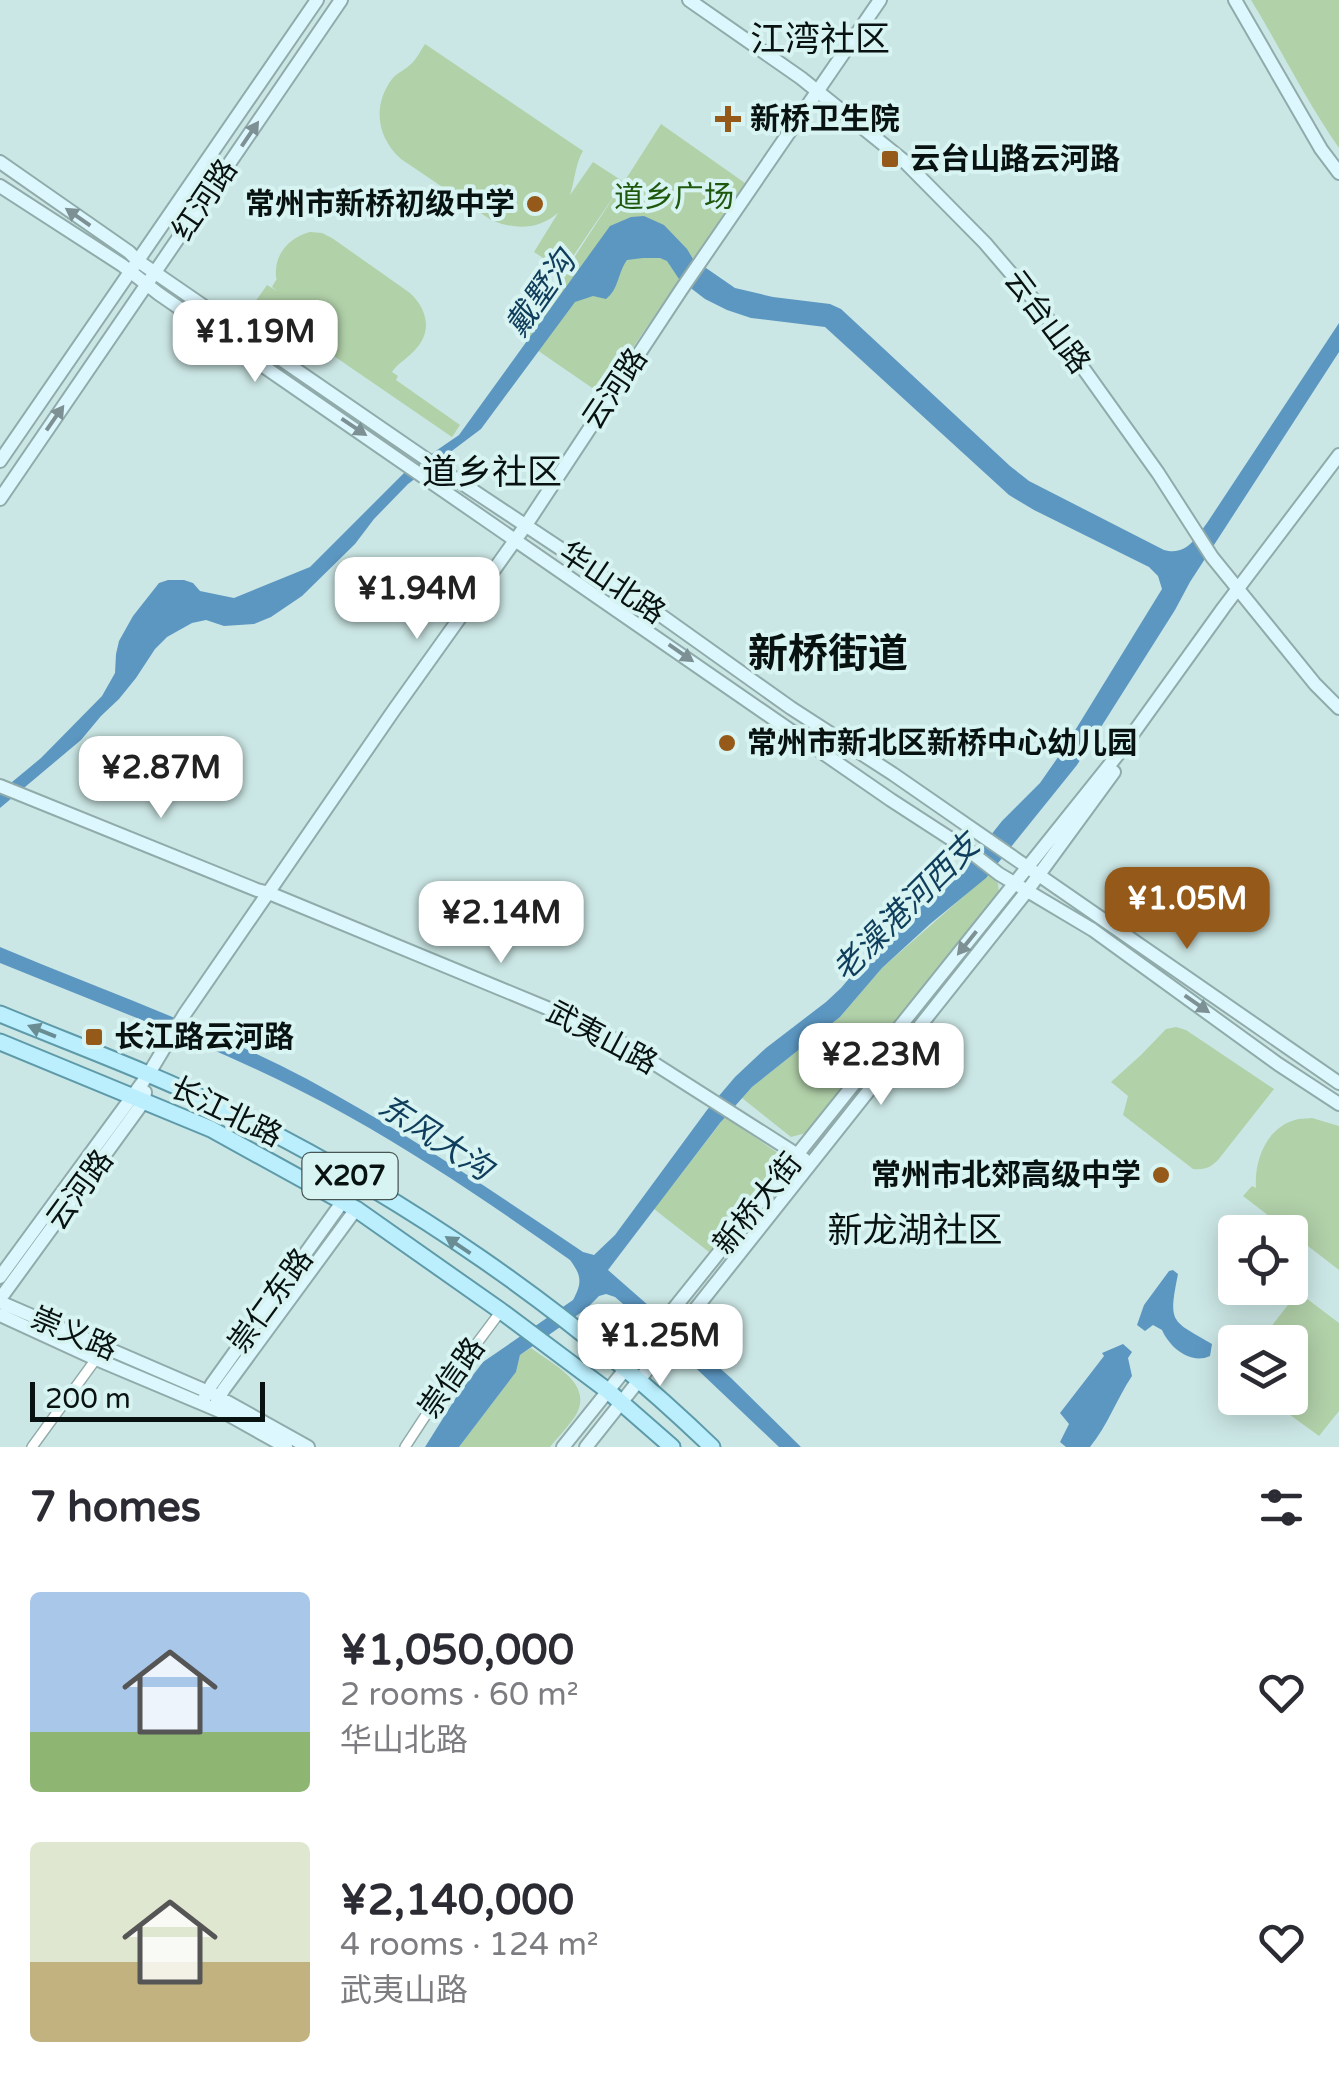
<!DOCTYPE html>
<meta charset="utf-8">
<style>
body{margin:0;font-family:"Varela Round","Noto Sans SC",sans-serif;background:#f2f2f3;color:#2b2b33;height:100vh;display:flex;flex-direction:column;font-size:38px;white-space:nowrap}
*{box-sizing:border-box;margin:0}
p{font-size:32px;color:#7c7c81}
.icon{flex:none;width:55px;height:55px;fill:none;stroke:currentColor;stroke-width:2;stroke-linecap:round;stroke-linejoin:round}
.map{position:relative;height:1447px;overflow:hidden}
.panel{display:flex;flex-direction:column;background:#fff;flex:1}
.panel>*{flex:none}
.buttons{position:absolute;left:1218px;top:1215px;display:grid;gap:20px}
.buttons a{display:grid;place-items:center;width:90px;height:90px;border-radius:10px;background:#fff;box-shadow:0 5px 25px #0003;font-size:50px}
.scale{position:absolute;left:30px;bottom:25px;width:235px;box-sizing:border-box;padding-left:10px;border:5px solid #081211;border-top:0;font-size:28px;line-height:35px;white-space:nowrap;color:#081211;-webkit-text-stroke:8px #d8f4f2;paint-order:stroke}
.price{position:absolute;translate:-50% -85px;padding:0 22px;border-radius:20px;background:#fff;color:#222;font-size:32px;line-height:65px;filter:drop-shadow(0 2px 5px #0008)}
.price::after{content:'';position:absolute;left:50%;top:60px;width:30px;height:22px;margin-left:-15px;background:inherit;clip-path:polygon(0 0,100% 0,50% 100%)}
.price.current{background:#955a19;color:#fff}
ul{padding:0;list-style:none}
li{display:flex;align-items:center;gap:30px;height:250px;padding:0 30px}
li span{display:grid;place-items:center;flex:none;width:280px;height:200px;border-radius:10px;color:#555}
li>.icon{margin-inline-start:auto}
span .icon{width:120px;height:120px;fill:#fffc;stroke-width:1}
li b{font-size:42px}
h2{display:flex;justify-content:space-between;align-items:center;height:120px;padding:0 30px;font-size:42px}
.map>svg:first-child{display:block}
.green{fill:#b1d1a9}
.water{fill:#5c97c2}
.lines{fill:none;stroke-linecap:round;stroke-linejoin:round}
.street-casing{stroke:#90aba9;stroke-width:12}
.secondary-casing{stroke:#90aba9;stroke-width:16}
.primary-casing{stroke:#5e9aa9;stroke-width:19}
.street{stroke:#fff;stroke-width:9}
.secondary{stroke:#ddf7fe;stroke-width:12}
.primary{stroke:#bbeffd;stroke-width:15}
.oneway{fill:#7d9093}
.oneway2{fill:#6a8c93}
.poi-dot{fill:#955a19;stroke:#d8f4f2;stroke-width:4}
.labels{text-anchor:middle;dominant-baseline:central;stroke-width:8;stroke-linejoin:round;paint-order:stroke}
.shield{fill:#d8f4f2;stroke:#465654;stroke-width:2.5}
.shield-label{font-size:28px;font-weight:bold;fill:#081211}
.poi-label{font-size:30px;font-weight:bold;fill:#081211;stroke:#d8f4f2;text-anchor:start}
.park-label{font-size:30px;fill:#1e580d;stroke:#d8f4f2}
.street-label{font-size:30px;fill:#081211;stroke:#d8f4f2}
.water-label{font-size:32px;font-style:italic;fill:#0f3d5c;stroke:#d8f4f2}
.quarter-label{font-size:35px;fill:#081211;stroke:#d8f4f2}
.district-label{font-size:40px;font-weight:bold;fill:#081211;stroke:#d8f4f2}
</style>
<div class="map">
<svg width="1339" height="1447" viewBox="0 0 1339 1447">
<rect width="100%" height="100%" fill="#cbe7e5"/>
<path class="green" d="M1251,0H1339V148C1306,101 1281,49 1251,0Z
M425,44L583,151C575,164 575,181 570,195L593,162L624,182L661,124L745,183L601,394L521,339L622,184L563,271L534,252L558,213C538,230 515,230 491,220L401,159C377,138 372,106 392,79C398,72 405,70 411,64C416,60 421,50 425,44Z
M310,232L322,233L332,238L410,293C427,309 433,331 415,350C407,359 399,362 392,372L398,376L396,380L460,425L452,437L255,302L267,285L277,291L272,287C280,273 275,285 276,270C277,250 292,237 310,232Z
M988,875L998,883L999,893L806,1133L791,1137L742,1098L752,1087L840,1017L882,968Z
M1176,1027L1186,1030L1274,1089L1218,1160C1210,1168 1204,1170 1193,1169L1123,1115L1128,1096L1111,1082L1141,1055L1166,1029Z
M725,1117L778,1153L781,1165L709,1252L654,1209Z
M1312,1118L1339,1126V1270L1243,1196L1252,1186L1256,1188C1254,1161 1266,1128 1295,1120C1300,1118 1306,1119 1312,1118Z
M1298,1292L1339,1323V1411L1319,1436L1267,1398H1290V1342H1259Z
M531,1348C552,1364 594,1383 576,1415C569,1426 558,1437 550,1447H459L516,1372L520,1355Z"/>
<path class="water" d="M644,216L664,225L687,249L693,259L735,288L773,297L830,304L841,309L1010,466L1029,481L1164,550C1186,556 1195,539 1207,523L1339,323V352L1190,582L1175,610L1077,765L986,878L930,924L882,968L840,1017L752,1087L720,1123L608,1270L731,1378L801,1447H779L681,1354L615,1297L606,1294L599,1296L586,1309L520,1355L516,1372L459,1447H425L457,1396L483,1362L573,1300C582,1283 582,1276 570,1260C498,1209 425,1159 348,1116C237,1054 117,1011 0,963V947C102,990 208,1027 307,1079C403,1131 493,1191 583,1252L594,1255L615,1235L707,1110L735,1077L766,1048L826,1002L841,988L885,936L928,899L956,879L1002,821L1040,783L1063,750L1162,589L1158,576L1149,567L1034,510L1009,495L825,327L751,318L727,310L705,299L679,279L667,261L660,258H643L627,260C618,272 619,289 606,299L593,296L575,302L481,429L408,484L374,519L355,544L302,596L271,617L254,624L224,626L206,620L192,623L167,637L155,649L136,678L119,699L101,716L81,740L0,808V792L41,758L102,696L115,673L116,654L119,641L133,616L159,583L168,580H184L193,583L200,591L234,598L310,567L405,472L459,435L610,226L631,217Z
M1173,1270L1178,1274C1168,1324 1171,1320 1212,1344L1210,1356C1191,1365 1170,1348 1162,1330L1153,1325L1145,1331L1137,1325L1144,1305L1169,1271Z
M1123,1344L1132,1352L1128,1358L1132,1376C1116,1400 1108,1425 1090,1447H1066L1060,1442L1069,1424L1060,1413L1104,1356L1102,1353Z"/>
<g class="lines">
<defs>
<path id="street" d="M32,1447L96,1359
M405,1447L445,1386L501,1311"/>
<path id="secondary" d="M689,0L801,78L904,161L985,243L1038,305L1158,473L1212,557L1315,684L1339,708
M1235,0L1321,149L1339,173
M0,162L129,252L138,261L439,468L659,614L791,708L893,774L1339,1083
M0,186L122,265L159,294L891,800L968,850L999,874L1093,930L1278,1064L1339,1104
M0,461L317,0
M0,499L341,0
M0,786L257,890L269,893L547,1008L622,1043L804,1159
M0,1277L148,1075L184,1015L394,710L526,525L681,290L880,0
M0,1299L144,1101L145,1092
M0,1302L213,1394L308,1447
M0,1315L96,1359L229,1415L286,1447
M204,1399L212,1384L343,1201
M217,1401L224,1389L356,1209
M563,1447L1119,753L1224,607L1339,455
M586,1447L1027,891L1114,772"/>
<path id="primary" d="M0,1014C75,1045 152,1073 225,1109C402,1195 570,1310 712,1447
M0,1042L211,1129L356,1209L501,1311L608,1391L672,1447"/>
</defs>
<use href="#street" class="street-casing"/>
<use href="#secondary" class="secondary-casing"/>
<use href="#primary" class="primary-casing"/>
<use href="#street" class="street"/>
<use href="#secondary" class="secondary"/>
<use href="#primary" class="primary"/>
</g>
<defs><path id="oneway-solid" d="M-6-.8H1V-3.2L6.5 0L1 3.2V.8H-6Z" transform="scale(2.5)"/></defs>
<g class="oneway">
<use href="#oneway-solid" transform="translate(250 134) rotate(-56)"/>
<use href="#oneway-solid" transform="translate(78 217) rotate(-145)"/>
<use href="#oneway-solid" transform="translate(55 418) rotate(-55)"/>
<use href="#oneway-solid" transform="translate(354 427) rotate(34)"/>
<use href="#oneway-solid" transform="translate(681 653) rotate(35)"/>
<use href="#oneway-solid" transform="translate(967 943) rotate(129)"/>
<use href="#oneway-solid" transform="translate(1197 1004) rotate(35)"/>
</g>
<g class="oneway2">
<use href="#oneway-solid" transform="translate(42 1031) rotate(-158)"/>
<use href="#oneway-solid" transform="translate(458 1245) rotate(-146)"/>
</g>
<g class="poi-dot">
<path d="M723 104h10v10h10v10h-10v10h-10v-10h-10v-10h10z"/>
<rect x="880" y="149" width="20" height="20" rx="5"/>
<circle cx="535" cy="204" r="10"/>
<circle cx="727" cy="743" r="10"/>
<rect x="84" y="1027" width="20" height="20" rx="5"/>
<circle cx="1161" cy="1175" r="10"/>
</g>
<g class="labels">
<rect class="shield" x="302.5" y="1153" width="95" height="46" rx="8"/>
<g class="shield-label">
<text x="350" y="1176">X207</text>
</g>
<g class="poi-label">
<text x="750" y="119">新桥卫生院</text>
<text x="910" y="159">云台山路云河路</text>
<text x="515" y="204" text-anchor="end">常州市新桥初级中学</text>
<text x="747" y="743">常州市新北区新桥中心幼儿园</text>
<text x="114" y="1037">长江路云河路</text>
<text x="1141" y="1175" text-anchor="end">常州市北郊高级中学</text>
</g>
<g class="park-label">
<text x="674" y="197">道乡广场</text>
</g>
<g class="street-label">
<text transform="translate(205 200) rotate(-56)">红河路</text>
<text transform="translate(1047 322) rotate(53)">云台山路</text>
<text transform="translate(615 389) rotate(-56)">云河路</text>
<text transform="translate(612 583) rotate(34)">华山北路</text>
<text transform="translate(602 1038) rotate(28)">武夷山路</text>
<text transform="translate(226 1112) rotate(26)">长江北路</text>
<text transform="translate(80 1190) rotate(-54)">云河路</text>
<text transform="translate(758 1204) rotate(-51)">新桥大街</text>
<text transform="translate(271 1301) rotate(-54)">崇仁东路</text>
<text transform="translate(74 1334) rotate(23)">崇义路</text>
<text transform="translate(452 1378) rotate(-55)">崇信路</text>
</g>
<g class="water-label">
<text transform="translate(541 294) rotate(-55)">戴墅沟</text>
<text transform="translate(906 908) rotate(-45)">老澡港河西支</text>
<text transform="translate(435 1138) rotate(33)">东风大沟</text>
</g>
<g class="quarter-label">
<text x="820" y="40">江湾社区</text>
<text x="492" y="473">道乡社区</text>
<text x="915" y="1231">新龙湖社区</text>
</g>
<g class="district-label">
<text x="828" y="654">新桥街道</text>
</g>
</g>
</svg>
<div class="buttons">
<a><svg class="icon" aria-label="locate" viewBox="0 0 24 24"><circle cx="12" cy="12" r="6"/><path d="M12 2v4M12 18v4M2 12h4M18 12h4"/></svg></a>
<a><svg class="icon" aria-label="layers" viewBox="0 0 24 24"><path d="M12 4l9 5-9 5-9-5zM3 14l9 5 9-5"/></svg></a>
</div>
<div class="scale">200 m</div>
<b class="price" style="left:255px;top:385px">¥1.19M</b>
<b class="price" style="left:417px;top:642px">¥1.94M</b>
<b class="price" style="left:161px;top:821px">¥2.87M</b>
<b class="price current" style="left:1187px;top:952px">¥1.05M</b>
<b class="price" style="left:501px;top:966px">¥2.14M</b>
<b class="price" style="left:881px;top:1108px">¥2.23M</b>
<b class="price" style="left:660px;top:1389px">¥1.25M</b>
</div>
<section class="panel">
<h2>7 homes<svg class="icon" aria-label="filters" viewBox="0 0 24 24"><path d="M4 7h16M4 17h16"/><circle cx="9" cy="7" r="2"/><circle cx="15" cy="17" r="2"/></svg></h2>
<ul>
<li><span style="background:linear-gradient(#a9c7e8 70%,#8fb573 0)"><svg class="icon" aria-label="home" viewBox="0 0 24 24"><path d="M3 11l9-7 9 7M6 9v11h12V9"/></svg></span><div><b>¥1,050,000</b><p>2 rooms · 60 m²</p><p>华山北路</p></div><svg class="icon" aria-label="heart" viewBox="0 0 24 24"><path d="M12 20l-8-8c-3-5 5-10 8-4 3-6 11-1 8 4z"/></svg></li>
<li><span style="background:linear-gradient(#dfe7d0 60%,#c2b280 0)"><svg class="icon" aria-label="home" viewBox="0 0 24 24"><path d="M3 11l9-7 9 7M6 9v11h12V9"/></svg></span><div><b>¥2,140,000</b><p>4 rooms · 124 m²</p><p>武夷山路</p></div><svg class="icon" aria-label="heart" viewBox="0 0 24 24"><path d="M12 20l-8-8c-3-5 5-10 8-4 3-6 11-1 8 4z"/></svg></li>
</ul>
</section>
